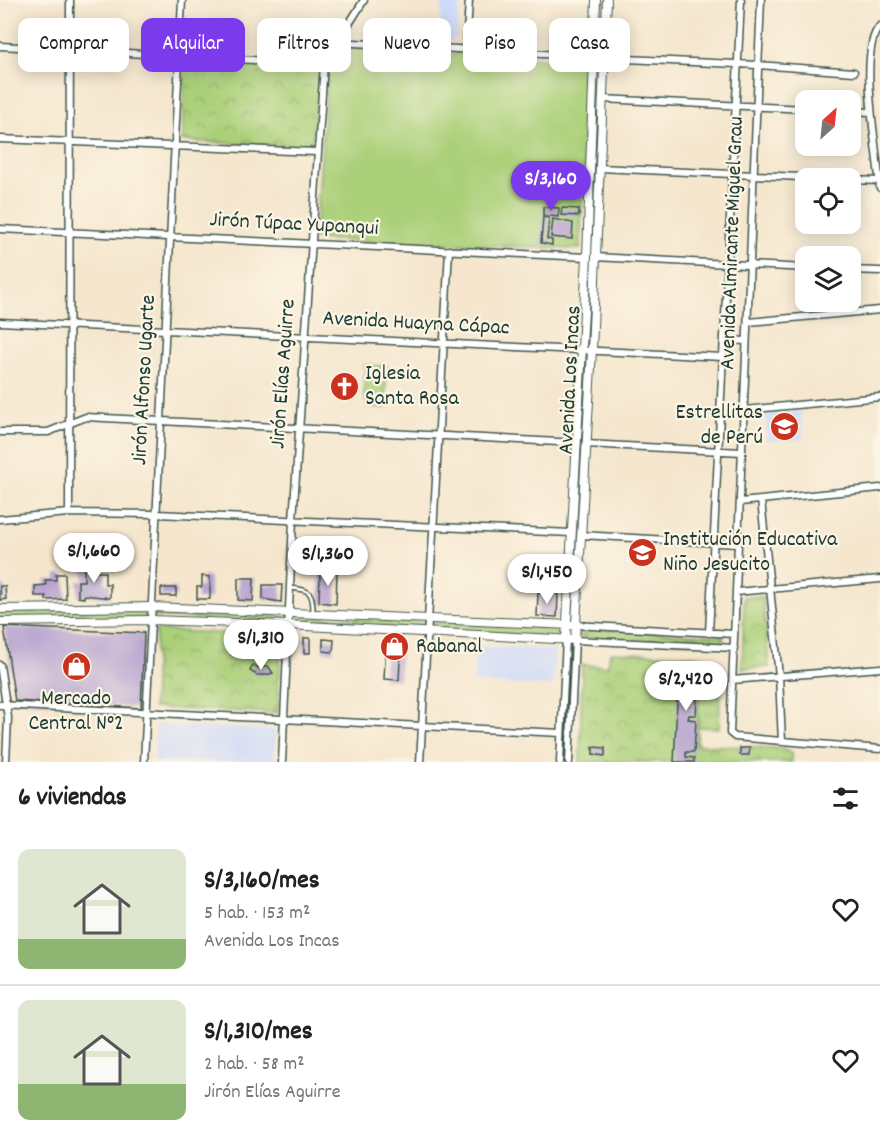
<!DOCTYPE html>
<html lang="es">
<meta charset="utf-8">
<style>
body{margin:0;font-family:Dekko,sans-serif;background:#f2f2f2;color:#222;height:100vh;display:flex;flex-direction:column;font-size:22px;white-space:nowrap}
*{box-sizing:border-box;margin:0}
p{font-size:20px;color:#767676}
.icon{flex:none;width:33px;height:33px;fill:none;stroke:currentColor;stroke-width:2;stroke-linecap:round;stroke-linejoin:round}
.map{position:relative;height:762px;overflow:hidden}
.sheet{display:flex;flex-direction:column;background:#fff;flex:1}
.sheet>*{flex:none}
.hud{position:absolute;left:18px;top:18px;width:844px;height:54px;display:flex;gap:12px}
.needle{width:39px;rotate:27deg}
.controls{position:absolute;left:795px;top:90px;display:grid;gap:12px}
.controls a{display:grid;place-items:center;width:66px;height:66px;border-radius:12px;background:#fff;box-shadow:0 3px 15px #0003;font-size:30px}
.price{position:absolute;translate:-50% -51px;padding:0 14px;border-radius:21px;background:#fff;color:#222;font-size:20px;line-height:39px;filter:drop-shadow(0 2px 3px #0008)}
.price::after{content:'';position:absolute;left:50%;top:36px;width:18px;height:14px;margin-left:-9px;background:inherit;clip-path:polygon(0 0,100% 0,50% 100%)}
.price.selected{background:#7c3aed;color:#fff}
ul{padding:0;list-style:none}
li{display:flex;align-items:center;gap:18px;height:150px;padding:0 18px}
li+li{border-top:2px solid #e0e0e0}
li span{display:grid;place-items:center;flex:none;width:168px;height:120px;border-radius:12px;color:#555}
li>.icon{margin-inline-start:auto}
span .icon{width:72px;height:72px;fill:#fffc;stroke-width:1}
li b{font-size:26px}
h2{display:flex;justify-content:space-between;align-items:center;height:72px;padding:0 18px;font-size:26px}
.chip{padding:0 21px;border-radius:12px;background:#fff;box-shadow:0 3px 15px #0003;font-size:21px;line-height:54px}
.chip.selected{background:#7c3aed;color:#fff}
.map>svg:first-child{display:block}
.built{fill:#cfdaf9}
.grass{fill:url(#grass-tufts);stroke:#658656;stroke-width:1.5}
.park{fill:url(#park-crowns);stroke:#658656;stroke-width:1.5}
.pitch{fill:#abd079;stroke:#658656;stroke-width:1.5}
.building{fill:#b8a4d0}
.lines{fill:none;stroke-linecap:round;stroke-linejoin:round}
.service-casing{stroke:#3f564b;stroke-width:6}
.minor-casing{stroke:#3f564b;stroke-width:9}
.tertiary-casing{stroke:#3f564b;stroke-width:10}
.service{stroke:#fff;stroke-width:3}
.minor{stroke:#fff;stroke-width:6}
.tertiary{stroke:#fff;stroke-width:8}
.labels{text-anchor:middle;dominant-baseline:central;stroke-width:4.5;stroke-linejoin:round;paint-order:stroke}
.street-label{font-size:22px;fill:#1f3d34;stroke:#fcf5e5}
.poi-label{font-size:22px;fill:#1f3d34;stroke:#fcf5e5;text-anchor:start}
</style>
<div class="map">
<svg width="880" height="762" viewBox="0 0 880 762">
<defs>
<pattern id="grass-tufts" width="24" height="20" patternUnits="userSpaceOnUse" patternTransform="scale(1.5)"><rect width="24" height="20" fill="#abd079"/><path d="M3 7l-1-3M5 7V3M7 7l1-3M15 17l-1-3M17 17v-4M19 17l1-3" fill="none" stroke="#8baa64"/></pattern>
<pattern id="park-crowns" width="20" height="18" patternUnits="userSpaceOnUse" patternTransform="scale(1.5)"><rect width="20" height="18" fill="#abd079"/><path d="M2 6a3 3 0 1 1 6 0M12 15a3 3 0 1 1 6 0" fill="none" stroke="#8baa64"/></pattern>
</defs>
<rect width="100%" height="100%" fill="#fcf5e5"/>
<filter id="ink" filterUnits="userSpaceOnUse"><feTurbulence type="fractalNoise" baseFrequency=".0167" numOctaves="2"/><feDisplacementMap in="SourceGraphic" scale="12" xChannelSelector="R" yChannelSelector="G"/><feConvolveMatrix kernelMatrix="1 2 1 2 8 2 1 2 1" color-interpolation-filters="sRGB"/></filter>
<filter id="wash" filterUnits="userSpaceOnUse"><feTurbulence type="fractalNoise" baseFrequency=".008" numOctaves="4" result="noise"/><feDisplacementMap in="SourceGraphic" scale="24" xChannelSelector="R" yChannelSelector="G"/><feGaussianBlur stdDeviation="1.35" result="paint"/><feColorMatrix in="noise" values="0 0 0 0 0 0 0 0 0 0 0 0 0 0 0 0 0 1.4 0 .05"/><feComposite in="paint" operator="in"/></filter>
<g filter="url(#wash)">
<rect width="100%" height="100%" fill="#f5e6cd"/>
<path class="built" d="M442,0H460L457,37L452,41L439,39Z
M801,411L803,439L767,441L766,414Z
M475,646L555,650L553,686L473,683Z
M157,724L276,730L274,762H154L155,725Z"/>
<path class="grass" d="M148,610V618L0,619V612Z
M154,611L285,616L283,621L153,617Z
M291,616L425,622V629L290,622Z
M430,622L564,629V636L429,629Z
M579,628L723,636L724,644L579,637Z
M700,664L721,665L719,728L698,727Z"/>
<path class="park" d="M185,60L320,67L312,147L182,141Z
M763,596L769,667L742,669L744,597Z
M156,630L281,636L278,713L153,708Z
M610,652L700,656L697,745L780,748L791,753L792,762H580L582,665L608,666Z"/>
<path class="pitch" d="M342,48L589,61L580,249L315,239L328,66Z
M365,365L387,367L385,408L368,406L364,394Z"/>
<g id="blocks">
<path class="building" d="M551,24L560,25L558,47L550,46Z
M543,207L559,208L558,217L543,215Z
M562,208L579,209V216L561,215Z
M543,217L549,218L547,239L552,240V245L541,243Z
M553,219L573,223L572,239L551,237Z
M84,567H94V572H105V584H110V598L84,595V598L78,597V581H84Z
M320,571L337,572L336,604L319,602Z
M56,574H65L66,599L46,600V596H35V586L46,585L45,580H56Z
M202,576L210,577V599H197V587H202Z
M238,578H254L253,601L238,600Z
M263,585H282L281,602L263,599Z
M0,586H5L6,599L0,600Z
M161,588H176V596H161Z
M538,593L558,594L557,617L537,616Z
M4,627L144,633L141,708L15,701Z
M304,638H310V653H304Z
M323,639L334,640L333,652L323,651Z
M386,642L401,643L399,680L384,679Z
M679,663L699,664L696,715H689L688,719L696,720L694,752H686V757L694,758V762H674Z
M253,665L259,668L268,666L273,673L266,675H257L250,671Z
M593,747L605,748V756L593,754Z
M740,748H750L749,755H740Z"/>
</g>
</g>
<g filter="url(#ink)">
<use href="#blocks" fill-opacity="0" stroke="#3f564b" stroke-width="1.5"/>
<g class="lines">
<defs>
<path id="service" d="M290,588C310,590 313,591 313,612"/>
<path id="minor" d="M761,0L730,733L735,737L880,749
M880,26C857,49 878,155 880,188
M337,42L593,57
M0,46L324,64
M466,51L469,0
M604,58L758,65L854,72
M602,99L806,109
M850,111L871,112
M0,139L316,152
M599,168L824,178
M850,180L880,181
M0,229L587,257
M595,257L806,268
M850,270L880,271
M0,322L723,357
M748,322L880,310
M724,340L746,341
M744,410L880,397
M0,432H48L86,417L577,443
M586,444L742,452
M761,500L779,676L782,742
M740,502L880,488
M69,513L70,0
M0,519L69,513L157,514L571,533
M581,535L738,544
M736,592L880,579
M575,625L734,634
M709,633L741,0
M0,665L8,718L6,762
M732,680L880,668
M0,705L561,733
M144,762L182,0
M282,762L293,520L324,64L364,0
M420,762L449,250
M560,762L566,639
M569,762L575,640L734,648"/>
<path id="tertiary" d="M0,609L152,607L571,625
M0,622L151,620L287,625L575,640L592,350L607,0
M566,639L587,257L596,0"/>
</defs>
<use href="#service" class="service-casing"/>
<use href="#minor" class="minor-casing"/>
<use href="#tertiary" class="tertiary-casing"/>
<use href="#service" class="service"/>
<use href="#minor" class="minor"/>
<use href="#tertiary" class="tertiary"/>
</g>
</g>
<defs>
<symbol id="church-disc" viewBox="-11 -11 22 22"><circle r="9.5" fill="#c8321e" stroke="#fcf5e5"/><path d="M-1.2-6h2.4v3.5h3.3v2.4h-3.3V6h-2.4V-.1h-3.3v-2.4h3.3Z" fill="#fff"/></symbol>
<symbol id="school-disc" viewBox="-11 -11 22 22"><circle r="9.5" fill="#c8321e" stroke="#fcf5e5"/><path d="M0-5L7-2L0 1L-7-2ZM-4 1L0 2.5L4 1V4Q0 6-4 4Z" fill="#fff"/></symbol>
<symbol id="shop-disc" viewBox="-11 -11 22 22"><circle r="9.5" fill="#c8321e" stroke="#fcf5e5"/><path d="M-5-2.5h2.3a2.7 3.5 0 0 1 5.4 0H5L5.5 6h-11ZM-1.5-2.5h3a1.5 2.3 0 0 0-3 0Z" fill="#fff"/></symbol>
</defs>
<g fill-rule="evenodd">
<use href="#church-disc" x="328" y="370" width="33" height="33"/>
<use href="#school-disc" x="768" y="410" width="33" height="33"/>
<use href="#school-disc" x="626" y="536" width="33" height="33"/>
<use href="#shop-disc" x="378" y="630" width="33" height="33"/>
<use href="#shop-disc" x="60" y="650" width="33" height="33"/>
</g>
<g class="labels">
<g class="street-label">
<text transform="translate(294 225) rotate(3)">Jirón Túpac Yupanqui</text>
<text transform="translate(733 243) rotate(-88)">Avenida Almirante Miguel Grau</text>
<text transform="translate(416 324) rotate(3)">Avenida Huayna Cápac</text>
<text transform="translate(284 374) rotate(-86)">Jirón Elías Aguirre</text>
<text transform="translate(145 380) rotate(-87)">Jirón Alfonso Ugarte</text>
<text transform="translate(571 380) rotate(-87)">Avenida Los Incas</text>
</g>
<g class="poi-label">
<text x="365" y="374">Iglesia<tspan x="365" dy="25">Santa Rosa</tspan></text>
<text x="763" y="413" text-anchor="end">Estrellitas<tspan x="763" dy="25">de Perú</tspan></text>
<text x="663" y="540">Institución Educativa<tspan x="663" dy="25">Niño Jesucito</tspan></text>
<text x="416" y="647">Rabanal</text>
<text x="76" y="699" text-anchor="middle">Mercado<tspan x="76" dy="25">Central N°2</tspan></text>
</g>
</g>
</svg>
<div class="controls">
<a><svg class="needle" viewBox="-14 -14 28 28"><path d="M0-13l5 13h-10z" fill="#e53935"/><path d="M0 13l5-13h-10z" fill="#767676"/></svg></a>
<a><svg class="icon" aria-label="locate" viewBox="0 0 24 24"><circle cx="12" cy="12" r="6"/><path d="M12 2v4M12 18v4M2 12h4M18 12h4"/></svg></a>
<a><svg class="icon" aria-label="layers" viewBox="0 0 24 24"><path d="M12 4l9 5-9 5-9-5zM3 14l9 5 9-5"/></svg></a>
</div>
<b class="price selected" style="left:551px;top:212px">S/3,160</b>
<b class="price" style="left:94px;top:584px">S/1,660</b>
<b class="price" style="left:328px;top:587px">S/1,360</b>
<b class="price" style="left:547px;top:605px">S/1,450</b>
<b class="price" style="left:261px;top:671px">S/1,310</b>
<b class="price" style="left:686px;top:712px">S/2,420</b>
<div class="hud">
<a class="chip">Comprar</a>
<a class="chip selected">Alquilar</a>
<a class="chip">Filtros</a>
<a class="chip">Nuevo</a>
<a class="chip">Piso</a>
<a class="chip">Casa</a>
</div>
</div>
<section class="sheet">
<h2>6 viviendas<svg class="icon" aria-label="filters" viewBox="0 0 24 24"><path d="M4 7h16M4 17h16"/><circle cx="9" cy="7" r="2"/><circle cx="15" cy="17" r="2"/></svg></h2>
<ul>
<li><span style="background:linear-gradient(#dfe7d0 75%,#8fb573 0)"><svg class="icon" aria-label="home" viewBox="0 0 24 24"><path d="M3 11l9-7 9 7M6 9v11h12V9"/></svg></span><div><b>S/3,160/mes</b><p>5 hab. · 153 m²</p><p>Avenida Los Incas</p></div><svg class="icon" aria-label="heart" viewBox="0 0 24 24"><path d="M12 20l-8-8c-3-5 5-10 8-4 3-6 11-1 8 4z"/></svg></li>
<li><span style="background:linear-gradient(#dfe7d0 70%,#8fb573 0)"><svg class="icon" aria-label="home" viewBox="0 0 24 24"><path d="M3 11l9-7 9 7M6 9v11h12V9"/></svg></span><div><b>S/1,310/mes</b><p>2 hab. · 58 m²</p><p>Jirón Elías Aguirre</p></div><svg class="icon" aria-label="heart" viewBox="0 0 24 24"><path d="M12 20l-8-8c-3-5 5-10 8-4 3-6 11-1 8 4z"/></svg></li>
</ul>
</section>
